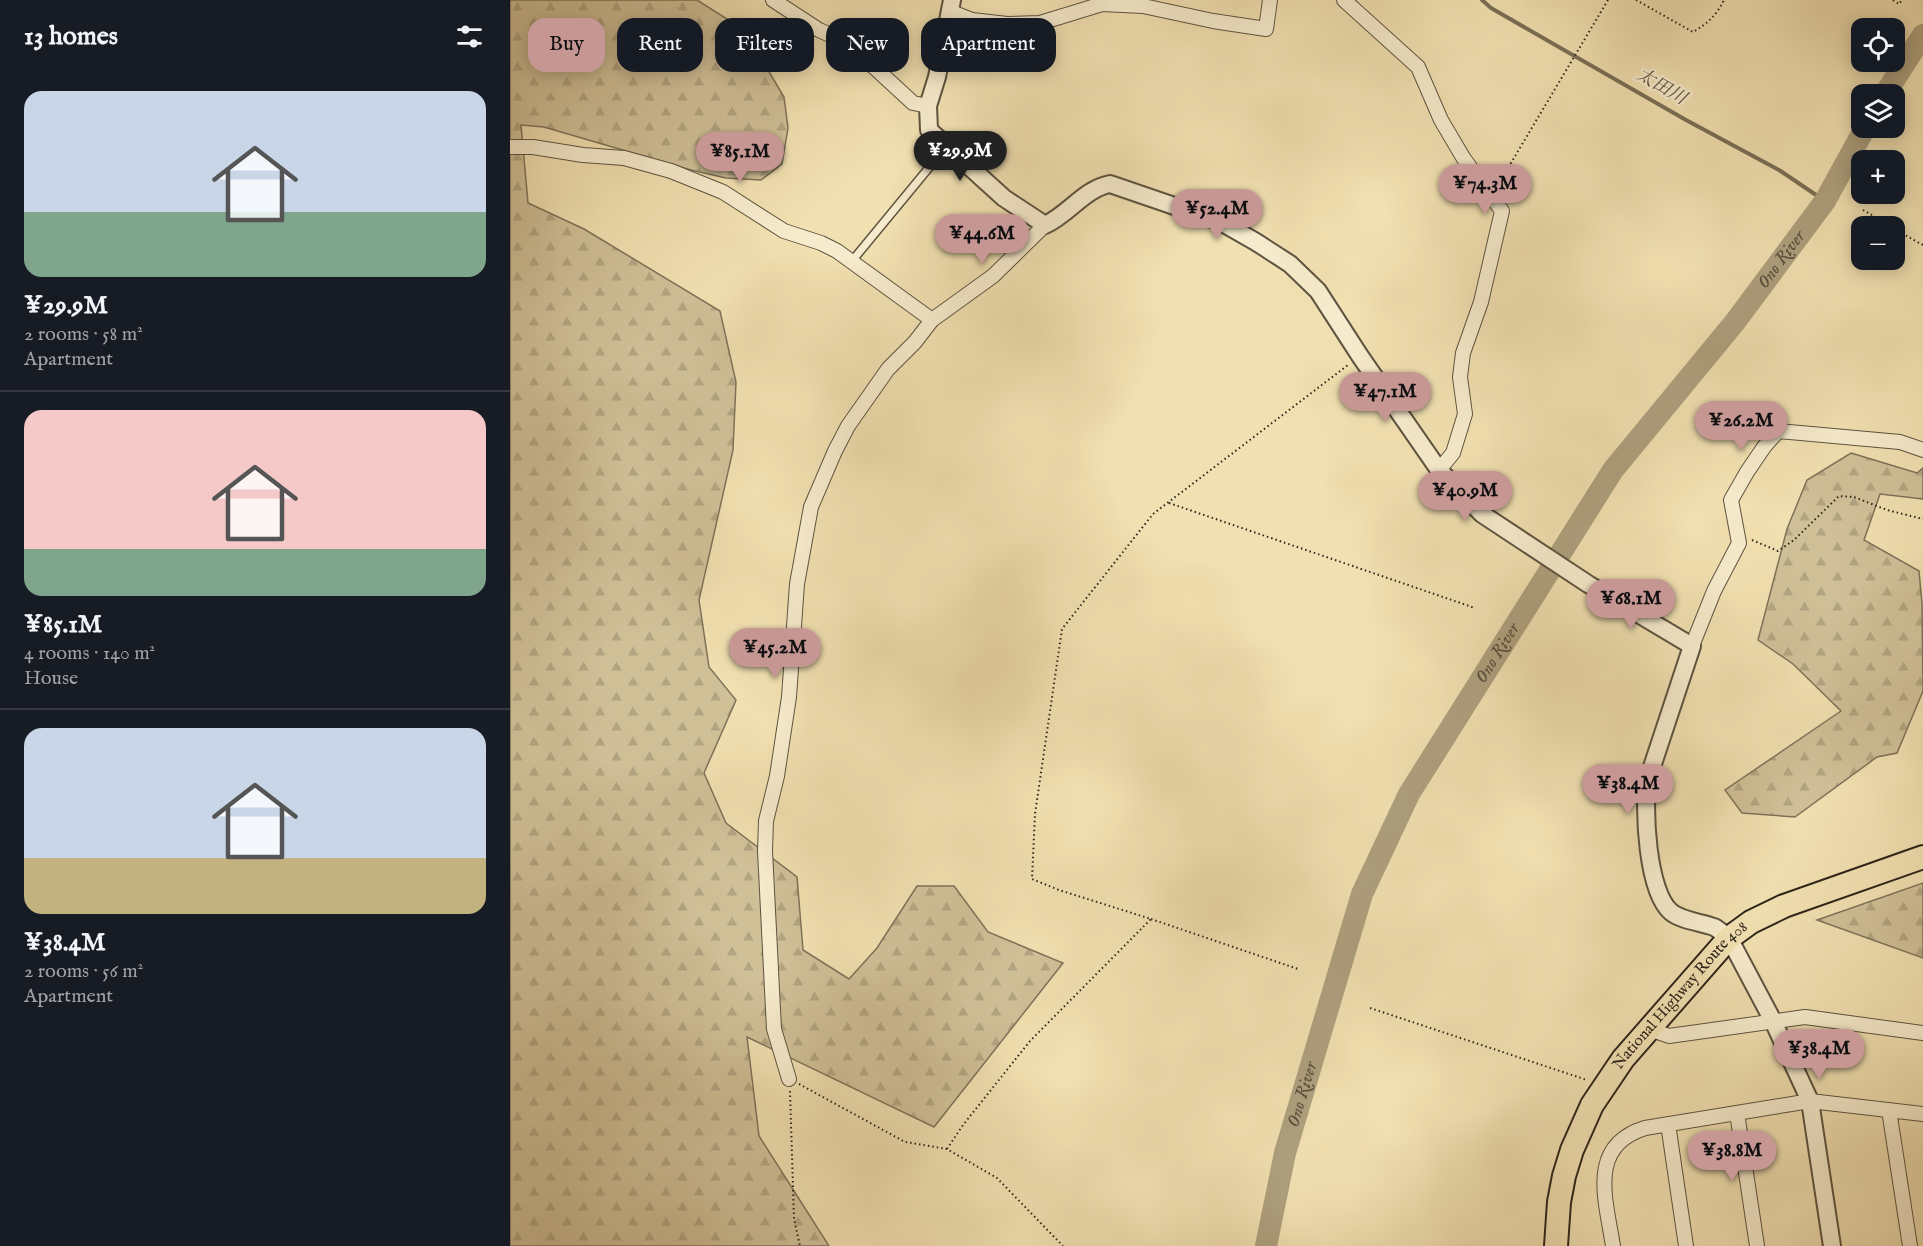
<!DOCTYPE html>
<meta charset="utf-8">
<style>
body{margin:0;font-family:"IM FELL English","Noto Serif JP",serif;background:#242831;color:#f1f3f6;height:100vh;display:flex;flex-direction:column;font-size:22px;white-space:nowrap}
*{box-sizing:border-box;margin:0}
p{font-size:20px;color:#9ea1a6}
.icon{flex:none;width:33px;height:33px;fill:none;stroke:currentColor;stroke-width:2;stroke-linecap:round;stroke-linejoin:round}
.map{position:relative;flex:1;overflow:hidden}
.panel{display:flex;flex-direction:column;background:#171b24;width:510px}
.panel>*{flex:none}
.top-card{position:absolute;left:18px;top:18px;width:570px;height:54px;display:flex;gap:12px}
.tools{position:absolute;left:1341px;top:18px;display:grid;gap:12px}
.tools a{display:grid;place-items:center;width:54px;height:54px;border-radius:12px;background:#171b24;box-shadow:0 3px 15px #0003;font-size:30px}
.price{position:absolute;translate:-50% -51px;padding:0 14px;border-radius:21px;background:#c59692;color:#111;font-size:20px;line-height:39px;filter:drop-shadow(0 2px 3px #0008)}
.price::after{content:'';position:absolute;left:50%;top:36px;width:18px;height:14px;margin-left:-9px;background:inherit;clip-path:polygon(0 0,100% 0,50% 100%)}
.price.active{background:#222;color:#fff}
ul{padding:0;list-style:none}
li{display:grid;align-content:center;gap:12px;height:318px;padding:0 24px}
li+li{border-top:2px solid #363941}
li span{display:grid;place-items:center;height:186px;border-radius:18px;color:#555}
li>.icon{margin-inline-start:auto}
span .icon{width:108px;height:108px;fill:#fffc;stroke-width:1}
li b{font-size:26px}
h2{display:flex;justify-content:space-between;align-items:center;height:72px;padding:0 24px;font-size:26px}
.chip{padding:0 21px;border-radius:18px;background:#171b24;box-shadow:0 3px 15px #0003;font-size:21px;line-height:54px}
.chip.active{background:#c59692;color:#111}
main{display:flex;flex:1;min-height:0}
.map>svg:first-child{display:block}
.forest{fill:url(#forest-firs);stroke:#7e725a;stroke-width:1.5}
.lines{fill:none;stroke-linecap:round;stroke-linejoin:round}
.stream{stroke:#7a6f56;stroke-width:4}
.river{stroke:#aea07e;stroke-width:22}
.service-casing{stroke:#5e5440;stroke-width:10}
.minor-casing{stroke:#5e5440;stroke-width:16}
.tertiary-casing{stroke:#5e5440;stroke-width:20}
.trunk-casing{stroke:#2d251b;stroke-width:26}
.path{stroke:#2d251b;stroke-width:2;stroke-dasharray:1.5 3;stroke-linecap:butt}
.service{stroke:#f6ebcc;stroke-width:7}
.minor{stroke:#f6ebcc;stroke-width:14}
.tertiary{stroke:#f6ebcc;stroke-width:16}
.trunk{stroke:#f1e0b1;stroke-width:22}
.labels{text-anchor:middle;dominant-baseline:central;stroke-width:5;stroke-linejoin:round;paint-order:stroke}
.street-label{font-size:16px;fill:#2d251b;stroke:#f6ebcc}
.water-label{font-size:18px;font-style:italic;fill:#5a503e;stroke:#f6ebcc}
</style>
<main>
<section class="panel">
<h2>13 homes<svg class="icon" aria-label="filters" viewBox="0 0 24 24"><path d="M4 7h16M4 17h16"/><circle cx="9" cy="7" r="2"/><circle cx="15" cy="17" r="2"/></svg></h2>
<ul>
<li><span style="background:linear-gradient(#c9d6e8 65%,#7fa58c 0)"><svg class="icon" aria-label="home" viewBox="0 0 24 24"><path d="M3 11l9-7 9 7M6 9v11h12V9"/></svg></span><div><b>¥29.9M</b><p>2 rooms · 58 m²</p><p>Apartment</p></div></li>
<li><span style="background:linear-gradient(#f6c9c9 75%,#7fa58c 0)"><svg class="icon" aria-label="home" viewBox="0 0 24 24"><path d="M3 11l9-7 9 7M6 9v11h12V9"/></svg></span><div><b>¥85.1M</b><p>4 rooms · 140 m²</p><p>House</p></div></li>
<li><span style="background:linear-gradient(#c9d6e8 70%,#c2b280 0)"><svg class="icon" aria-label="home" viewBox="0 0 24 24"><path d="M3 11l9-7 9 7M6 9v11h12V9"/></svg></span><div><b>¥38.4M</b><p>2 rooms · 56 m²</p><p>Apartment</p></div></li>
</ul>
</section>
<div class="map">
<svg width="1413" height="1246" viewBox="0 0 1413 1246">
<defs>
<pattern id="forest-firs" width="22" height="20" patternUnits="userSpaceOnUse" patternTransform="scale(1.5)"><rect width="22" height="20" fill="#d0c098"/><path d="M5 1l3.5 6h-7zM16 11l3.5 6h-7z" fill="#b3a582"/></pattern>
</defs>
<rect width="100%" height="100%" fill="#f1e0b1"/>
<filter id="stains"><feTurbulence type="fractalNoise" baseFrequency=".00333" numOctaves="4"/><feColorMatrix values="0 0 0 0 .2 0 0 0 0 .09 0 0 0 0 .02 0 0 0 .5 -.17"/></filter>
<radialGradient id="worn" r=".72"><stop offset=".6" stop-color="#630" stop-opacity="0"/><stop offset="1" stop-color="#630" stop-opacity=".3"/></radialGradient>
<path class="forest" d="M0,0H187L222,22L255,65L274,97L278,128L272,164L251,180L216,178L181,170L34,127L11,125L18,203L74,229L210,311L226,382L223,450L189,600L199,667L226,700L194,773L216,823L287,877L293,950L339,979L367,948L407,886H444L478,932L553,963L424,1127L237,1037L249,1136L319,1246H0Z
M1341,453L1407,473L1413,468V499L1370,494L1354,540L1409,571L1412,603L1413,691L1387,753L1367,757L1285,817L1232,813L1215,790L1331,711L1283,664L1248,640L1277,529L1297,480Z
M1413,883V958L1307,920Z"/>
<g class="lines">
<path class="stream" d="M972,0L981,8L1176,120L1269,170L1315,201"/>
<g class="river">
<path d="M1375,94L1413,35"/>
<path id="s1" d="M756,1246L775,1153L852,894L899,794L1103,470L1225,322L1315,201L1355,128"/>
</g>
<defs>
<path id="service" d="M342,261L436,147"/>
<path id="minor" d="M263,0L309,30L338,43L403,103L418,106
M834,0L908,67L931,120L954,159L992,211L971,302L953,353L950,377L955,414L943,453L929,470
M439,11L462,20L497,24L530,23L592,4L633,6L703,21L756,29L760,0
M0,147H23L73,155L114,158L161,171L213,192L274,231L311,243L327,251L422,320
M1182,646L1204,591L1229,543L1221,500L1237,472L1254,447L1268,431L1390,442L1413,450
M1139,1029L1159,1036L1295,1017L1413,1033
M279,1079L264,1029L255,851L256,821L267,776L279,697L287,584L301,507L325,451L338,426L378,369L405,342L422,320L483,276L535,225
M1379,1110L1400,1246
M1227,1113L1247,1246
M1158,1124L1176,1246
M1103,1246C1096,1200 1077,1146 1135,1128L1300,1101L1413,1114"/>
<path id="tertiary" d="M442,0L427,77L418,106L419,130L494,198L535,225C559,214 574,189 600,184L711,222L746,242L780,264L808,291L850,356L929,470L972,514L1078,584L1182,646L1138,779C1133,807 1137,892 1161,912C1172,921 1191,922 1204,927C1210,930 1214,935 1219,938L1263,1021L1300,1101L1322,1246"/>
<g id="trunk">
<path id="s2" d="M1046,1246L1049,1202L1054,1176L1062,1150L1082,1105L1113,1059L1219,938L1241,922L1274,906L1413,857"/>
</g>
</defs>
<use href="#service" class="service-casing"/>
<use href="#minor" class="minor-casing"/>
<use href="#tertiary" class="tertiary-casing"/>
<use href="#trunk" class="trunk-casing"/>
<path class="path" d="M1126,0L1183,32C1198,23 1206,16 1214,0
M1383,0L1389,4L1392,0
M989,183L1098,0
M1353,210L1381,226
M1384,229L1413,245
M659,503L965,608
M1242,540L1268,551L1284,540L1329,496L1344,497L1377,510L1413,519
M641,919L788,969
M860,1008L1077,1080
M289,1084L395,1142L437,1149L487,1178L553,1246
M280,1091L284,1219L290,1246
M437,1149L453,1125L520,1041L641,919L549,890L522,879L525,814L552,629L643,514L838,365"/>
<use href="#service" class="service"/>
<use href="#minor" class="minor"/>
<use href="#tertiary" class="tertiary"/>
<use href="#trunk" class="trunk"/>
</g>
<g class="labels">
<g class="street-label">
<text stroke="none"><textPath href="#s2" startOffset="288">National Highway Route 408</textPath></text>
</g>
<g class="water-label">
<text transform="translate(1151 87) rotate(30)">太田川</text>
<text stroke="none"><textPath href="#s1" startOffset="1128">Ono River</textPath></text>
<text stroke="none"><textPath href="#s1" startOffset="642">Ono River</textPath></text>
<text stroke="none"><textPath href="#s1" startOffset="156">Ono River</textPath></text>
</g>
</g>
<rect width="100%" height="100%" filter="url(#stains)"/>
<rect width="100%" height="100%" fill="url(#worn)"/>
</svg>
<div class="tools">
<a><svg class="icon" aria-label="locate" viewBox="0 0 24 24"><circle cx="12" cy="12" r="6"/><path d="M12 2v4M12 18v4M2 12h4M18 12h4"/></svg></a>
<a><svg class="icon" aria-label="layers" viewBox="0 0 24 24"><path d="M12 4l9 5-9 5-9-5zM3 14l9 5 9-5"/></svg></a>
<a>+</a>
<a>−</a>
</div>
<b class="price active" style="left:450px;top:182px">¥29.9M</b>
<b class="price" style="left:230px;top:183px">¥85.1M</b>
<b class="price" style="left:975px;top:215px">¥74.3M</b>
<b class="price" style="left:707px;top:240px">¥52.4M</b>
<b class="price" style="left:472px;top:265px">¥44.6M</b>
<b class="price" style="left:875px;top:423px">¥47.1M</b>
<b class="price" style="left:1231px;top:452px">¥26.2M</b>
<b class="price" style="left:955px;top:522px">¥40.9M</b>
<b class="price" style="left:1121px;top:630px">¥68.1M</b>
<b class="price" style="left:265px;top:679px">¥45.2M</b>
<b class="price" style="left:1118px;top:815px">¥38.4M</b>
<b class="price" style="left:1309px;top:1080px">¥38.4M</b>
<b class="price" style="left:1222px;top:1182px">¥38.8M</b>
<div class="top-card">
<a class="chip active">Buy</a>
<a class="chip">Rent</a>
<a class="chip">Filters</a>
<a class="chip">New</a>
<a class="chip">Apartment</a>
</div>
</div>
</main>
